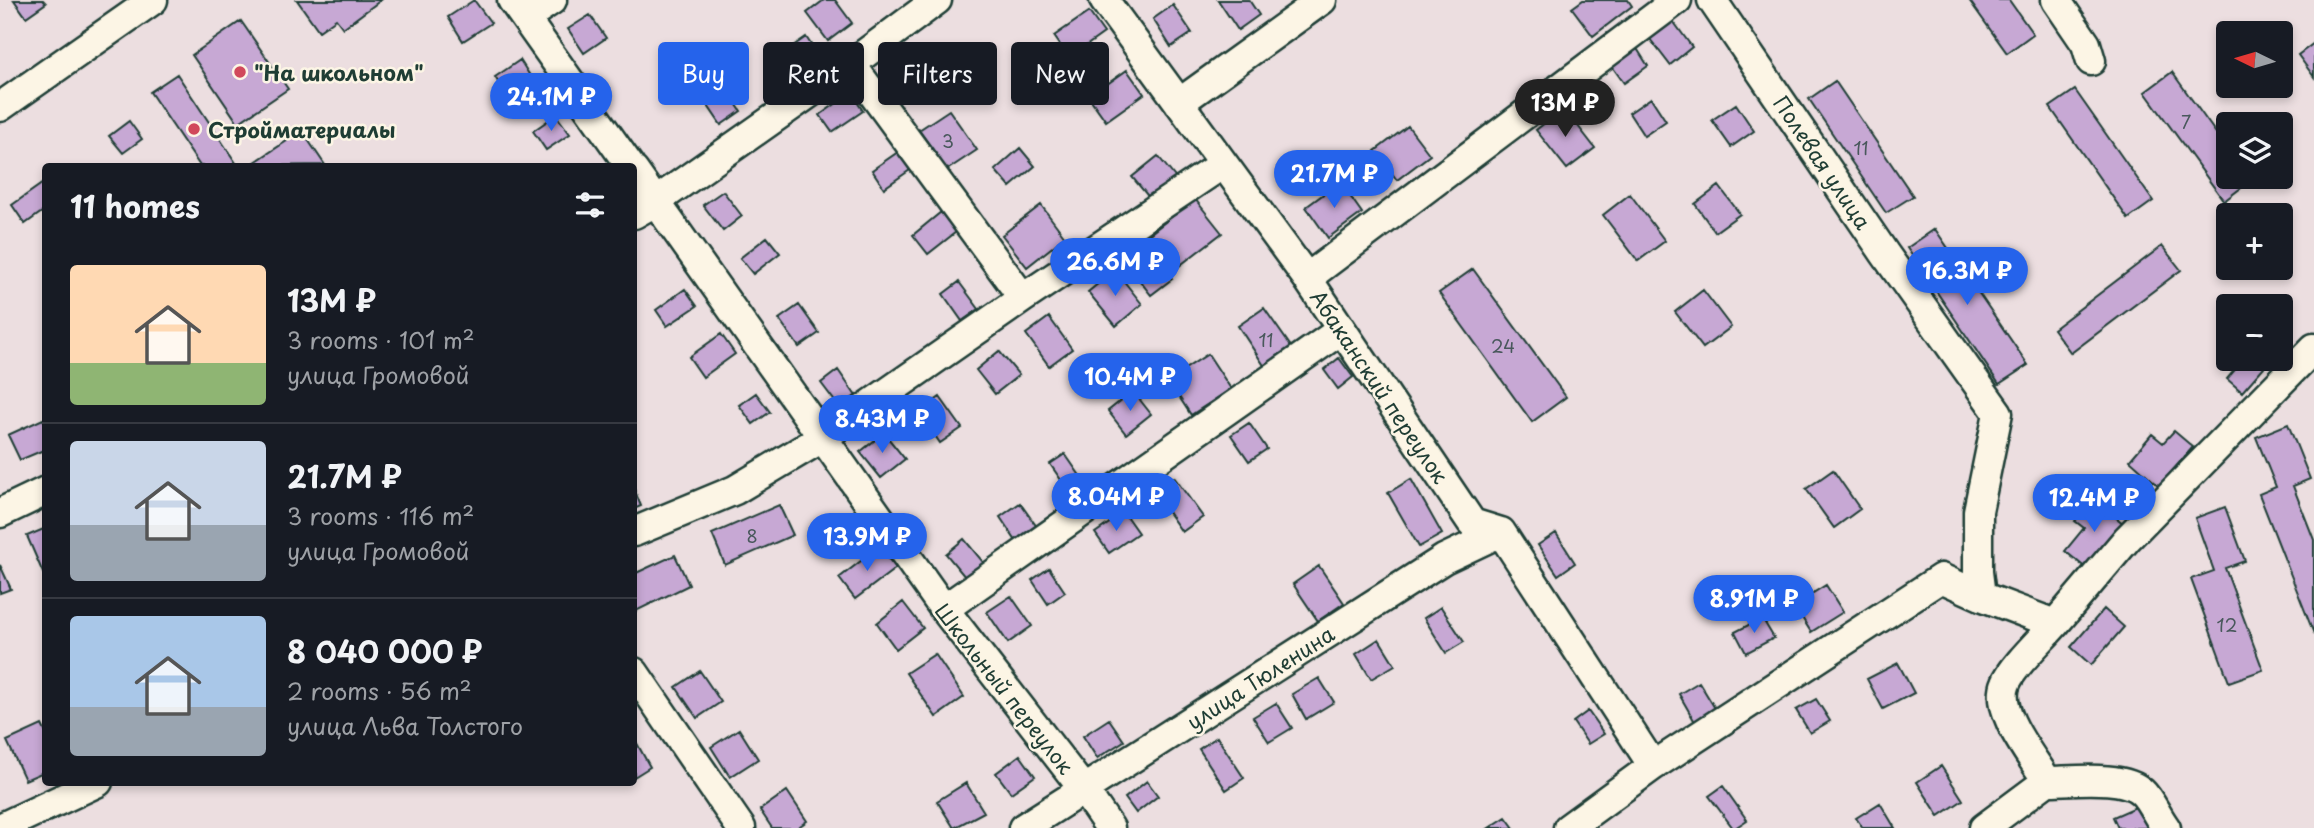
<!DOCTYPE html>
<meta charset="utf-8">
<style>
body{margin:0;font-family:"Playpen Sans",sans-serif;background:#20242c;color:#f1f3f6;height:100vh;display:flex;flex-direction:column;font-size:26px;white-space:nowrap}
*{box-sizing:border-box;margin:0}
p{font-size:23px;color:#9ea1a6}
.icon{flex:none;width:38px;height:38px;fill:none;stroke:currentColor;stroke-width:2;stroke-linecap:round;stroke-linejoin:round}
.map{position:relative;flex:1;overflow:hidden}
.panel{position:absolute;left:42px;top:163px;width:595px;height:623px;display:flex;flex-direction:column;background:#171b24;border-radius:7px;box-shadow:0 4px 10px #0003}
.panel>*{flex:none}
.hud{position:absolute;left:658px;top:42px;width:665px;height:63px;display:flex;gap:14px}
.needle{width:46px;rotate:275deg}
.buttons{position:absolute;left:2216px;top:21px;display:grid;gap:14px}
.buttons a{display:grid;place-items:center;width:77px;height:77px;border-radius:7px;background:#171b24;box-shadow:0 4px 10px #0003;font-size:35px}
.price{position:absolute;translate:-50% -60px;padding:0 16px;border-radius:24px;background:#2563eb;color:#fff;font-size:23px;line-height:46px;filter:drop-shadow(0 2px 4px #0008)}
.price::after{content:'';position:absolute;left:50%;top:42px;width:21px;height:16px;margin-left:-10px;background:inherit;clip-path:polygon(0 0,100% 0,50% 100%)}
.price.current{background:#222;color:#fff}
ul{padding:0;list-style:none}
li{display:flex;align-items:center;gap:21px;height:175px;padding:0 28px}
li+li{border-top:2px solid #363941}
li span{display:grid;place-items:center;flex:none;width:196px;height:140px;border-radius:7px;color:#555}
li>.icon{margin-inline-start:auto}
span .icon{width:84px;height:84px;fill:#fffc;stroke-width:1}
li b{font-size:30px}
h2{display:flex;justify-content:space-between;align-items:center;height:84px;padding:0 28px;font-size:30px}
.pill{padding:0 24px;border-radius:7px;background:#171b24;box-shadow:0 4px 10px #0003;font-size:24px;line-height:63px}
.pill.current{background:#2563eb;color:#fff}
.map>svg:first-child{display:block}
.building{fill:#c7a8d4;stroke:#1f3d34;stroke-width:2}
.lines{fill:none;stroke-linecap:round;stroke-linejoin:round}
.minor-casing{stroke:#1f3d34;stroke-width:33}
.minor{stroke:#fcf5e5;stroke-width:28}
.poi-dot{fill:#d1495b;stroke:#fcf5e5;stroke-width:2.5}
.labels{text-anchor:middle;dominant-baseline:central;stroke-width:5;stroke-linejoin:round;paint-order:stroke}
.number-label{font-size:18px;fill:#49585c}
.poi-label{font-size:21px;font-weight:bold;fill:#1f3d34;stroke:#fcf5e5;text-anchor:start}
.street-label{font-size:21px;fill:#1f3d34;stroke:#fcf5e5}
</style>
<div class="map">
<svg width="2314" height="828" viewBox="0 0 2314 828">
<rect width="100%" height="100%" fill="#ecdee0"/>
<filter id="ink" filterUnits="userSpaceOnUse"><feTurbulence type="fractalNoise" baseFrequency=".0143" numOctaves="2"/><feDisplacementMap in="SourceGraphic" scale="14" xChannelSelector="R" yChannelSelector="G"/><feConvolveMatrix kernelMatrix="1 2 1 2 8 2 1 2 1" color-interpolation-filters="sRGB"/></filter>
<g filter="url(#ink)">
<path class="building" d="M14,0H43L46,3L26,17Z
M297,0H381L343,28L336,19L319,31Z
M474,0L491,23L463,41L448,17Z
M824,0H835L852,23L828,41L807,13Z
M1218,0H1249L1259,15L1238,30Z
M1583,0H1628L1632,6L1593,36L1572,8Z
M1969,0H2009L2033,34L2007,53Z
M1173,5L1192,33L1171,47L1153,19Z
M1089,12L1104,33L1069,58L1054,36Z
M590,15L606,38L584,53L568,29Z
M241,21L288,89L238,123L192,55Z
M1673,21L1692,47L1670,65L1650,39Z
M806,37L818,55L799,69L786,51Z
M2314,43V77L2298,55Z
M1636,47L1648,66L1624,83L1611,65Z
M902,56L916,74L897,88L884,70Z
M520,60L532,79L507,96L495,77Z
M1127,70L1144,94L1106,121L1089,97Z
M2172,72L2228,150V177H2247L2250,181L2224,201L2145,92Z
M177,74L238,166H200L150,92Z
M720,80L741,111L721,125L700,94Z
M1835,81L1913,196L1886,213L1809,99Z
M2075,90L2153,201L2128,219L2050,107Z
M851,93L863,111L832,132L820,115Z
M1651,98L1666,121L1644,136L1629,113Z
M1736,104L1754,131L1731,147L1712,120Z
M1564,108L1595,148L1567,169L1536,130Z
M949,110L977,150L947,170L919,130Z
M556,115L570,134L546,150L533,131Z
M129,121L142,139L123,153L109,136Z
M1408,126L1430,155L1397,180L1375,151Z
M302,131L325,165L249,166Z
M1020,148L1035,166L1010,187L995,170Z
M898,152L910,170L884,188L872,170Z
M1158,156L1178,181L1152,201L1132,177Z
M46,181V209L25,224L12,205Z
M1340,182L1362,213L1328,238L1306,207Z
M1719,186L1740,214L1715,232L1695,204Z
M723,191L742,216L723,231L703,205Z
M1630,194L1665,241L1638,261L1603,215Z
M1195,199L1222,233L1174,270L1147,236Z
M1041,205L1065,237L1027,267L1002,235Z
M941,212L956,232L928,254L913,235Z
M1935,229L2028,365L1999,384L1907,248Z
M767,237L780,253L753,274L740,258Z
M2162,246L2181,270L2071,353L2053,329Z
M1146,247L1172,279L1151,295L1126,263Z
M1473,269L1566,397L1532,422L1439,293Z
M1115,270L1142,304L1116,326L1088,292Z
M959,282L979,309L962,321L943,294Z
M685,289L697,306L667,326L656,310Z
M1703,290L1731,327L1703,348L1675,312Z
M799,305L819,333L799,347L779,319Z
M1264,308L1294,351L1267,370L1238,326Z
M1049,317L1072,349L1049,366L1026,334Z
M721,334L735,354L703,377L689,357Z
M999,351L1019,375L995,394L976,370Z
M1208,354L1231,389L1191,415L1168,380Z
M1339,358L1353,377L1338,389L1324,370Z
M2244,359H2271L2242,392L2227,379Z
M838,370L856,396L840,408L821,383Z
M1133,391L1151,414L1126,434L1108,411Z
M756,393L770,412L753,424L739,405Z
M940,397L962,428L940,443L919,412Z
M43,419L46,424V449L20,460L8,435Z
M1249,423L1267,449L1249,461L1231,435Z
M2288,424L2310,479L2293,486L2314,540V634L2259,494L2276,487L2256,437Z
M2174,431L2193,447L2159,486L2130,460L2152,434L2163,443Z
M884,433L905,459L881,478L860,452Z
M1065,454L1090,490L1075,500L1050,464Z
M1833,470L1860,509L1834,528L1806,489Z
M1174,477L1203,517L1182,532L1153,491Z
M1411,479L1442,534L1419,547L1388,493Z
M634,489L641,506L634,509Z
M2093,499L2124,524L2087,569L2065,551L2084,528L2075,521Z
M1020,503L1037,527L1016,541L1000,517Z
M779,505L793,535L725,565L712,534Z
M2225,507L2245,561L2225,568L2263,670L2229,682L2191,579L2214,571L2195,518Z
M1124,513L1138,533L1109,553L1095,533Z
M46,528V571L43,573L27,536Z
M1556,533L1575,563L1558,575L1538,545Z
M964,539L988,568L970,583L946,554Z
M879,547L896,568L855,599L839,578Z
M675,555L689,585L634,612V574Z
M0,565L11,589L0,593Z
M1319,566L1344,603L1318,621L1293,584Z
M1049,568L1065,592L1048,604L1032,580Z
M1826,585L1843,612L1811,632L1794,605Z
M1011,596L1032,626L1008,643L987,612Z
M903,602L923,628L896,649L877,623Z
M1441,607L1464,642L1446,653L1424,618Z
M2104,609L2124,627L2091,665L2071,647Z
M1762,618L1774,638L1746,653L1735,632Z
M1379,639L1395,665L1371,679L1356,654Z
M935,654L964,697L936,717L906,673Z
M1898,663L1914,693L1883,709L1867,679Z
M700,671L721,702L697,718L676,687Z
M1319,678L1334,702L1306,719L1292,694Z
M1699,682L1716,710L1695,722L1679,694Z
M1816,699L1830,721L1810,733L1796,710Z
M1276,703L1292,728L1269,742L1253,717Z
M1588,711L1604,734L1588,744L1573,722Z
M1109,719L1124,741L1097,758L1083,736Z
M42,725L46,733V771L25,780L7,741Z
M739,729L758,759L730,777L711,747Z
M1217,737L1244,778L1226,790L1199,749Z
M634,738L650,767L634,777Z
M1020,755L1035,776L1011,793L996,773Z
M1941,766L1963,800L1939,816L1917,782Z
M1147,781L1158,796L1136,813L1125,798Z
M966,783L984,812L954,828L937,801Z
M1723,786L1747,820L1735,828H1733L1709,796Z
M787,791L807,821L797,828H772L760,810Z
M1880,803L1895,828H1863L1856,818Z
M2138,806L2149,828H2118L2113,817Z
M1506,817L1514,828H1489Z"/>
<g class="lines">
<defs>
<path id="minor" d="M512,0L630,166
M1104,0L1307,278L1472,523L1501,532L1653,766
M1712,0L1885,254L1998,413L1978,511V572L1981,596
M2056,0L2086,44L2091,61
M525,18L552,0
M851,64L1023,298
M1179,103L1322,0
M0,107L153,0
M634,171L944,609L1084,790L1110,828
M634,214L655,202L851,64L937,0
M1307,278L1677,0
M0,513L46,491
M634,532L735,490L822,438L1023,298L1223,164
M944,609L1341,330
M634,672L741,828
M2047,781C2032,756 1994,711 2006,683C2012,667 2043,638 2055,624
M2047,781C2071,781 2124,774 2142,792C2150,799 2158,818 2166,828
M0,828L98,782
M1023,828L1444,559L1501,532
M1568,828L1653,766L1941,578L1981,596L2055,624L2127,539L2314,348
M1984,828L2047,781"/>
</defs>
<use href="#minor" class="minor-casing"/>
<use href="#minor" class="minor"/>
</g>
</g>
<g class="poi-dot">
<circle cx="240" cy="72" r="7"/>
<circle cx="194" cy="129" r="7"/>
</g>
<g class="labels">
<g class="number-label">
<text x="2186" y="121">7</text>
<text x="948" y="140">3</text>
<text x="1861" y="147">11</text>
<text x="1266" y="339">11</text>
<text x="1503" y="345">24</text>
<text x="752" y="535">8</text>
<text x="2227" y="624">12</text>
</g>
<g class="poi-label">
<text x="254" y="72">"На школьном"</text>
<text x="208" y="129">Стройматериалы</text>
</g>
<g class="street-label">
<text transform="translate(1823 162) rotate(56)">Полевая улица</text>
<text transform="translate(1380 386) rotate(56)">Абаканский переулок</text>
<text transform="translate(1260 677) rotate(-33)">улица Тюленина</text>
<text transform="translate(1005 688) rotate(52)">Школьный переулок</text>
</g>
</g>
</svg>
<div class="buttons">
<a><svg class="needle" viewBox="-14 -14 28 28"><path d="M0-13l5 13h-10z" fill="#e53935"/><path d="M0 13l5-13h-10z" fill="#9ea1a6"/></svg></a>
<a><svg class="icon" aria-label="layers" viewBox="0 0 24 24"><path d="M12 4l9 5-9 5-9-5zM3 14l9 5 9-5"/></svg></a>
<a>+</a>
<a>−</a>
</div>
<b class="price" style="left:551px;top:133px">24.1M ₽</b>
<b class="price current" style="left:1565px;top:139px">13M ₽</b>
<b class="price" style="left:1334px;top:210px">21.7M ₽</b>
<b class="price" style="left:1115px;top:298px">26.6M ₽</b>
<b class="price" style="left:1967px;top:307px">16.3M ₽</b>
<b class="price" style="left:1130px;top:413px">10.4M ₽</b>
<b class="price" style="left:882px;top:455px">8.43M ₽</b>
<b class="price" style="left:1116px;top:533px">8.04M ₽</b>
<b class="price" style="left:2094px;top:534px">12.4M ₽</b>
<b class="price" style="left:867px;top:573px">13.9M ₽</b>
<b class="price" style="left:1754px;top:635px">8.91M ₽</b>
<div class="hud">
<a class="pill current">Buy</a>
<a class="pill">Rent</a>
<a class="pill">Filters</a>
<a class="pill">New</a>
</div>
<section class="panel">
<h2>11 homes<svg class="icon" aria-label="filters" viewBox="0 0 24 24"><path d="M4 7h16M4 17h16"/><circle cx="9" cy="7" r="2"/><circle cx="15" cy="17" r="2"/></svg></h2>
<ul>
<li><span style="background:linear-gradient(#ffd9b3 70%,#8fb573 0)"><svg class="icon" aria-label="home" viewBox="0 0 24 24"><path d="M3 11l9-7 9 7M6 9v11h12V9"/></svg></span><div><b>13M ₽</b><p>3 rooms · 101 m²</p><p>улица Громовой</p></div></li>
<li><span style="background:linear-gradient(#c9d6e8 60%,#9aa5b1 0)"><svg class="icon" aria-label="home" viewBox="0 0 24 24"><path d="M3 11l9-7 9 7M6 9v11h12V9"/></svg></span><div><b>21.7M ₽</b><p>3 rooms · 116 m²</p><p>улица Громовой</p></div></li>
<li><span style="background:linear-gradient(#a9c7e8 65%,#9aa5b1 0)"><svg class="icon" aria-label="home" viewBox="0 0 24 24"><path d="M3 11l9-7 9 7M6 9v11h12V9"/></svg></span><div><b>8 040 000 ₽</b><p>2 rooms · 56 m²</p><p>улица Льва Толстого</p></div></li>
</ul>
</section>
</div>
